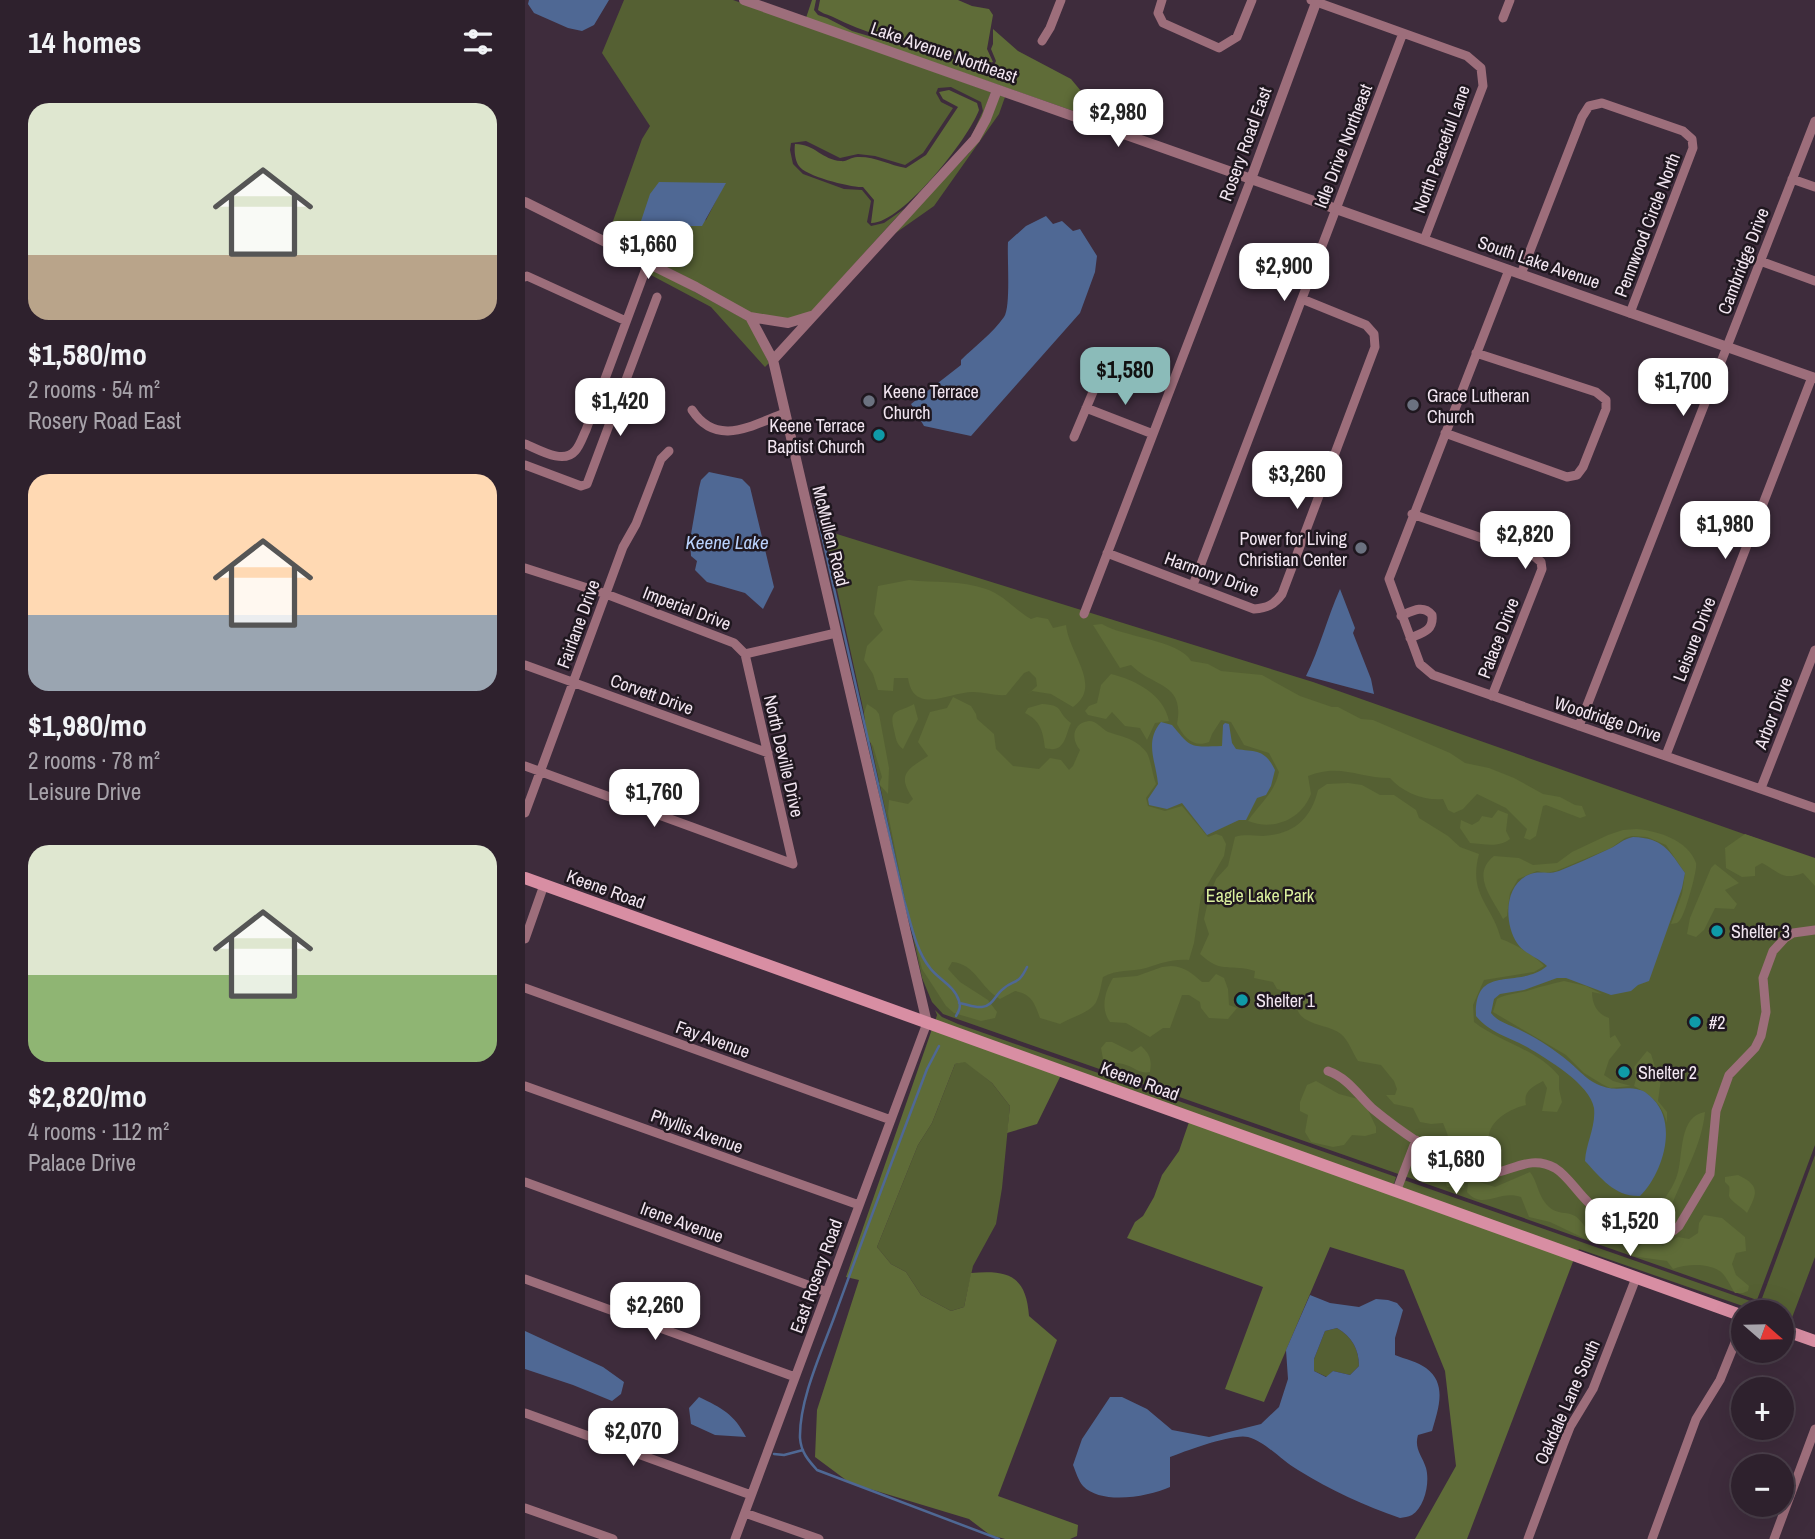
<!DOCTYPE html>
<meta charset="utf-8">
<style>
body{margin:0;font-family:"Archivo Narrow",sans-serif;background:#3a2e39;color:#f1f3f6;height:100vh;display:flex;flex-direction:column;font-size:26px;white-space:nowrap}
*{box-sizing:border-box;margin:0}
p{font-size:23px;color:#a7a3aa}
.icon{flex:none;width:38px;height:38px;fill:none;stroke:currentColor;stroke-width:2;stroke-linecap:round;stroke-linejoin:round}
.map{position:relative;flex:1;overflow:hidden}
.side{display:flex;flex-direction:column;background:#2e212d;width:525px}
.side>*{flex:none}
.needle{width:46px;rotate:110deg}
.buttons{position:absolute;left:1206px;top:1300px;display:grid;gap:14px}
.buttons a{display:grid;place-items:center;width:63px;height:63px;border-radius:50%;background:#2e212d;box-shadow:0 7px 28px #0002,0 0 0 2px #493e49;font-size:35px}
.price{position:absolute;translate:-50% -60px;padding:0 16px;border-radius:14px;background:#fff;color:#222;font-size:23px;line-height:46px;filter:drop-shadow(0 2px 4px #0008)}
.price::after{content:'';position:absolute;left:50%;top:42px;width:21px;height:16px;margin-left:-10px;background:inherit;clip-path:polygon(0 0,100% 0,50% 100%)}
.price.current{background:#8bbbb9;color:#111}
ul{padding:0;list-style:none}
li{display:grid;align-content:center;gap:14px;height:371px;padding:0 28px}
li span{display:grid;place-items:center;height:217px;border-radius:21px;color:#555}
li>.icon{margin-inline-start:auto}
span .icon{width:126px;height:126px;fill:#fffc;stroke-width:1}
li b{font-size:30px}
h2{display:flex;justify-content:space-between;align-items:center;height:84px;padding:0 28px;font-size:30px}
main{display:flex;flex:1;min-height:0}
.map>svg:first-child{display:block}
.green{fill:#556033;fill-rule:evenodd}
.forest{fill:#5f6c38}
.water{fill:#4f6894;fill-rule:evenodd}
.lines{fill:none;stroke-linecap:round;stroke-linejoin:round}
.stream{stroke:#4f6894;stroke-width:2.5}
.minor{stroke:#9d6e7b;stroke-width:9}
.tertiary{stroke:#9d6e7b;stroke-width:10}
.secondary{stroke:#d88ea3;stroke-width:12}
.worship-dot{fill:#6b7280;stroke:#1f171f;stroke-width:2.5}
.culture-dot{fill:#0f9aa8;stroke:#1f171f;stroke-width:2.5}
.labels{text-anchor:middle;dominant-baseline:central;stroke-width:5;stroke-linejoin:round;paint-order:stroke}
.street-label{font-size:18px;fill:#f2e6f1;stroke:#1f171f}
.poi-label{font-size:18px;fill:#f2e6f1;stroke:#1f171f;text-anchor:start}
.park-label{font-size:18px;fill:#dbf09e;stroke:#1f171f}
.water-label{font-size:19px;font-style:italic;fill:#bad2fc;stroke:#1f171f}
</style>
<main>
<section class="side">
<h2>14 homes<svg class="icon" aria-label="filters" viewBox="0 0 24 24"><path d="M4 7h16M4 17h16"/><circle cx="9" cy="7" r="2"/><circle cx="15" cy="17" r="2"/></svg></h2>
<ul>
<li><span style="background:linear-gradient(#dfe7d0 70%,#b9a48a 0)"><svg class="icon" aria-label="home" viewBox="0 0 24 24"><path d="M3 11l9-7 9 7M6 9v11h12V9"/></svg></span><div><b>$1,580/mo</b><p>2 rooms · 54 m²</p><p>Rosery Road East</p></div></li>
<li><span style="background:linear-gradient(#ffd9b3 65%,#9aa5b1 0)"><svg class="icon" aria-label="home" viewBox="0 0 24 24"><path d="M3 11l9-7 9 7M6 9v11h12V9"/></svg></span><div><b>$1,980/mo</b><p>2 rooms · 78 m²</p><p>Leisure Drive</p></div></li>
<li><span style="background:linear-gradient(#dfe7d0 60%,#8fb573 0)"><svg class="icon" aria-label="home" viewBox="0 0 24 24"><path d="M3 11l9-7 9 7M6 9v11h12V9"/></svg></span><div><b>$2,820/mo</b><p>4 rooms · 112 m²</p><p>Palace Drive</p></div></li>
</ul>
</section>
<div class="map">
<svg width="1290" height="1539" viewBox="0 0 1290 1539">
<rect width="100%" height="100%" fill="#3e2c3c"/>
<path class="green" d="M99,0H208L466,92L457,117L447,135L458,111L456,102L426,87L413,88L411,93L416,102L428,108L398,153L380,165L350,156L333,154L315,158L281,141L266,143L265,150L268,164L278,174L319,189L337,190L346,201L342,222L346,226L359,223L379,209L286,312L262,319L227,314L82,238L117,139L125,126L77,53ZM184,183H200L181,220L154,226L152,236L164,247L126,252L120,242Z
M474,95L480,97L474,114L409,206L362,239L444,153Z
M126,268L223,321L244,363L240,367L186,307L124,274Z
M299,530L788,682L1290,859V1145L1232,1300L418,1014L407,1002L397,978Z
M410,1010L417,1017L433,1024L871,1177L868,1187L410,1022L412,1015Z
M440,1061L467,1083L485,1106L477,1188L471,1224L448,1266L439,1307L426,1311L396,1295L381,1272L366,1264L352,1247L393,1145L407,1123L430,1064Z
M1290,1155V1257L1265,1323L1257,1320L1256,1312H1235L1054,1249L1052,1252L876,1190L879,1180L1231,1303L1236,1301Z
M812,1328C827,1337 834,1349 834,1366L825,1375L808,1371L802,1377L789,1371V1359L800,1331Z"/>
<path class="forest" d="M287,0H291L289,10L293,15L302,18L327,31L404,54L445,62L453,68L469,65L471,61L466,49L468,44V29L493,51L546,79L561,97L557,114L281,18Z
M295,0H433L447,6L464,9L468,15L462,49L468,62L452,65C441,52 422,56 406,51C373,42 338,32 308,17C302,14 298,14 293,10Z
M424,90L452,103L454,110C444,138 377,224 346,223L349,200L338,187C327,188 280,176 274,166C270,161 269,150 270,144C290,144 297,160 316,161C322,162 326,157 332,157C349,156 364,165 381,168L401,155L433,107L418,99L414,92Z
M384,580C409,583 436,580 461,589C479,595 490,610 506,619L512,617L523,619L528,628L541,625C544,654 578,686 548,707L526,694L507,691L502,695L512,686L511,678L504,671L499,673L481,695C470,696 459,692 448,692C424,692 389,716 383,678H369L368,691L353,690L348,674L339,660L342,646L358,630L349,614L353,586Z
M577,624C597,637 655,640 666,661L683,664L696,671L737,675L775,696L807,707H813L836,719L848,720L925,753L940,763L964,768L989,778L1018,794L1035,797L1050,805L1057,806L1061,816L1055,818L1021,805L1018,806L1011,836L1005,840L999,838L1002,829L981,808L952,794L938,809L929,813L923,810L918,799C899,801 877,792 865,778C834,778 815,763 783,776L786,794C776,820 748,831 723,821C735,803 749,794 754,772L744,753L719,745L706,722L696,720L687,734L684,742C669,748 659,738 652,724C660,682 629,688 606,665L595,668L568,625Z
M586,674C611,680 639,695 644,721L630,723L622,740L615,728L600,726L587,712L581,719L563,715L560,711L564,706L572,703L576,685Z
M428,697L446,706L451,714L452,719L469,734L471,749L488,766L514,769L525,758L536,760L544,770L548,766L555,750C546,740 547,723 564,721C572,721 577,729 583,732C592,735 602,737 610,742C614,744 620,750 622,753C626,761 627,772 630,781L631,784L621,798L623,806L640,811L657,806L683,837L691,834L697,836L701,844L699,856L676,896L669,943L664,960C645,959 638,963 621,968C606,972 592,969 578,977C576,985 575,993 572,1000C568,1012 546,1017 535,1024L515,1018C510,1004 507,994 490,991L475,999C455,988 451,964 427,962L423,969L435,982L463,1000L472,1012L470,1018L456,1021L429,1013L421,1006L397,969L381,904L363,814L364,800L383,804L388,799C372,775 381,770 403,756L393,742L405,712L422,708Z
M342,704L351,710L354,714L364,768L363,794L354,784L357,777L348,746L342,738L339,713Z
M389,704L393,719L378,749C371,744 371,738 369,730C363,708 374,713 389,704Z
M517,704C540,705 531,712 546,723C540,736 540,754 520,748C518,732 516,721 500,713L503,708Z
M823,783L837,785L855,795H869L891,810L894,818L923,836L935,847L954,854C943,895 967,904 976,939C988,943 1011,956 1019,966L1009,972L959,980L948,1005L949,1022C976,1043 1012,1049 1034,1076V1089L1037,1102L1032,1112L1017,1111L1022,1088L1018,1081C1007,1087 998,1091 1001,1105C987,1108 964,1120 964,1137C964,1144 972,1150 975,1156L974,1166L969,1170L957,1171L942,1165L939,1188L922,1187C918,1177 924,1163 925,1152C926,1142 922,1133 918,1123L906,1124L895,1122L888,1108L869,1104L861,1095H870L872,1089L869,1081L856,1065L833,1061C827,1052 824,1041 816,1034C805,1026 791,1026 780,1019C766,1010 777,995 752,989L748,982L729,978L730,971C705,963 698,975 675,954L684,934L679,919L684,897L691,879L703,866L710,837C719,834 728,836 738,836C769,834 786,819 793,790L802,784Z
M973,810L983,814L981,831L985,839C974,848 959,844 945,843L935,828L936,820L947,825L954,821L957,816L967,818Z
M1112,829C1133,831 1163,840 1171,863C1173,868 1160,915 1155,920C1152,924 1151,923 1146,924L1157,894L1160,873L1141,845L1122,837L1107,836L1100,838L1086,848L1031,871L1020,873L1012,871L993,879L985,893L982,916L978,919C968,899 945,875 969,856L994,858L1008,865L1032,863L1047,852L1083,835L1098,830Z
M1220,834L1290,858V886L1278,873C1258,881 1254,872 1237,863L1230,867V876L1217,877L1201,868L1200,848Z
M1190,864L1214,883L1200,890L1212,904L1209,909L1190,908L1179,930L1171,937L1162,934L1165,918L1186,868Z
M646,966C661,967 666,973 677,982H684L691,974L699,978L703,989L704,1005L712,1008L703,1019L684,1018L676,1008L675,1002L664,995H657L645,1028H638L625,1037L601,1023L585,1022C575,1009 580,991 588,978L612,976L637,967Z
M1039,981L1061,986L1077,994L1067,992C1067,1004 1072,1014 1084,1018L1085,1038L1090,1035L1096,1045L1084,1060L1079,1075L1088,1081L1106,1086L1085,1088L1077,1084L1059,1073L1041,1055L968,1012L972,999C982,993 994,994 1005,990C1017,986 1027,984 1039,981Z
M407,1029L536,1075L512,1124L482,1133L485,1106L467,1083L440,1062L430,1064L407,1123L393,1145L352,1247L366,1264L381,1272L396,1295L426,1311L439,1307L446,1273C483,1270 501,1275 504,1316L532,1340L473,1496L553,1525L552,1536L545,1539H480L465,1535L444,1519L325,1483L290,1457L292,1410L334,1280L321,1277Z
M581,1042H587L607,1052L616,1046C625,1054 627,1060 625,1072C614,1074 611,1068 601,1065C593,1062 586,1064 578,1059L576,1048Z
M1122,1051L1126,1054L1131,1070L1136,1079L1133,1101L1142,1112V1123C1137,1104 1126,1095 1109,1086L1111,1079L1109,1067Z
M791,1081L814,1094L833,1099L842,1108L851,1127V1133L840,1136L827,1135L819,1145L808,1147L786,1142L780,1132L783,1115L775,1111V1102L782,1085Z
M1180,1112C1176,1152 1152,1184 1141,1222L1130,1227L1120,1228L1115,1223L1117,1218C1127,1215 1132,1209 1138,1201C1144,1192 1150,1184 1153,1172C1158,1154 1154,1116 1180,1112Z
M664,1122L1049,1259L942,1539H890L931,1466L920,1371L879,1270L805,1247L739,1402L700,1389L738,1287L602,1238L610,1222L618,1216L629,1197L637,1175L654,1151Z
M1005,1172C1013,1182 1012,1195 1024,1207C1033,1215 1041,1211 1050,1216C1055,1219 1065,1233 1070,1237L1067,1242L1025,1222L1004,1217L996,1197C974,1189 958,1211 942,1192L943,1183L948,1180L970,1187Z
M1213,1175C1237,1186 1231,1195 1222,1213C1218,1208 1205,1201 1204,1196C1204,1193 1205,1189 1204,1186L1200,1182V1177Z
M1179,1215L1197,1218L1220,1237L1221,1251L1211,1253L1207,1264L1211,1275L1224,1286L1223,1291L1218,1293H1210C1205,1286 1201,1274 1193,1270C1181,1263 1161,1264 1148,1269L1142,1261L1106,1256C1112,1243 1125,1238 1138,1246L1153,1237L1164,1239L1173,1233L1174,1223Z"/>
<path class="water" d="M4,0H84L69,25L57,31L43,28L9,13L3,4Z
M134,182L201,183L177,226H154L152,236L168,253L159,267L126,252L113,230L125,194Z
M521,216L528,224L537,221L548,231L555,229L572,256L570,272L555,313L446,436L399,426L386,404L436,365V360C450,346 468,333 479,317C486,307 482,258 483,242L501,226Z
M184,472L217,479L225,487L249,587L238,609L220,593L182,582L170,570L172,561L166,556L165,540L174,488L176,480Z
M815,589L830,628L828,633L846,679L849,694L781,676C795,648 802,618 815,589Z
M636,722L647,725C667,749 665,747 697,746L698,725L700,723L704,724L707,743L711,749C731,752 740,749 750,770L746,786L741,795L732,798L721,820H714L682,835L657,803L642,809L624,805L623,799L633,784C631,761 619,742 636,722Z
M1108,837C1138,838 1144,850 1160,873L1157,888L1124,981L1113,985L1106,991L1086,995L1041,978H1032L999,990L975,994L969,999L966,1013C973,1022 983,1024 993,1029C1010,1037 1029,1049 1043,1061C1052,1068 1058,1076 1068,1082C1090,1094 1096,1085 1115,1090C1120,1091 1124,1095 1128,1099C1153,1124 1138,1173 1115,1196C1090,1197 1076,1178 1060,1161C1061,1143 1071,1127 1069,1108C1065,1084 1022,1059 1002,1047C984,1037 965,1033 951,1016C949,962 994,990 1022,966C1013,957 999,954 992,943C979,923 979,886 1003,875C1013,870 1023,875 1034,871C1051,864 1067,857 1084,849C1093,845 1098,839 1108,837Z
M785,1295L805,1303L834,1307L851,1299L863,1300L872,1303L878,1310L870,1338V1355C880,1359 893,1362 901,1368C923,1384 913,1410 907,1431L893,1435C889,1449 897,1455 901,1468C905,1482 900,1507 887,1515C883,1517 879,1517 875,1518C840,1506 805,1490 773,1470C757,1461 741,1442 723,1437C709,1433 660,1451 645,1457V1487C623,1497 576,1505 558,1486C553,1480 551,1472 548,1465L557,1439L585,1397H597L622,1409L647,1430L684,1437L736,1424L754,1407L763,1379L761,1350ZM812,1328C827,1337 834,1349 834,1366L825,1375L808,1371L801,1377L789,1371V1359L800,1331Z
M0,1331L78,1367L99,1382L96,1394L87,1401L48,1385L0,1369Z
M174,1397C197,1408 209,1414 221,1437L190,1435L166,1424L164,1408Z"/>
<g class="lines">
<path class="stream" d="M290,504L379,900C386,923 390,949 405,968C413,979 430,986 434,1001C436,1007 434,1011 431,1016
M434,1003C442,1004 449,1008 457,1007C468,1006 470,995 478,989C489,979 493,986 502,967
M414,1046L402,1069C371,1151 340,1232 310,1315C297,1351 274,1400 275,1438C276,1452 283,1460 292,1470L474,1539
M249,1454L259,1455L278,1450"/>
<path class="minor" d="M637,0L633,13L638,23L694,48L712,37L727,0
M786,0L942,56L956,68L958,86L899,240
M978,18L985,0
M517,41L525,28L536,0
M1267,179L1290,187
M1235,261L1290,281
M984,270L864,579L895,664L908,675L1290,808
M996,274L1057,117L1064,106L1077,103L1158,131L1167,139L1168,148L1105,313
M0,277L2,276L101,321
M561,408L628,434
M167,410C192,448 227,425 260,413
M920,433L1042,477L1052,475L1058,467L1081,409V400L1071,392L951,353
M549,437L573,380
M0,444C13,449 38,465 50,451C55,446 58,436 61,430L123,263
M0,465L56,486L62,484L132,297
M887,514L1009,556L1016,562L1017,569L967,696
M582,553L729,609C742,608 749,605 757,594L850,347L849,334L841,325L777,299
M0,568L81,594L209,643L220,654L311,633
M668,585L878,33
M559,614L726,179
M876,616C887,611 898,604 907,615C909,631 897,633 885,638
M220,654L268,864
M0,665L243,753
M1054,726L1290,121
M1141,755L1287,377
M0,766L268,864
M1236,788L1290,650
M0,813L98,547L111,524L136,459L144,451
M0,939L19,885
M0,988L366,1120
M803,1071C823,1078 833,1095 848,1109C872,1129 914,1158 942,1170C976,1185 998,1150 1030,1168C1043,1176 1052,1192 1064,1203C1075,1213 1115,1236 1130,1236C1140,1237 1147,1233 1154,1226L1185,1174L1191,1111L1204,1075L1230,1048L1236,1036L1241,1012L1238,978L1248,951L1260,938L1268,933L1290,930
M0,1086L334,1205
M0,1182L302,1292
M871,1192L891,1140
M0,1279L270,1377
M0,1413L226,1495
M0,1508L88,1539
M220,1513L294,1539
M210,1539L402,1023
M1003,1539L1038,1445L1045,1427L1068,1389L1111,1278
M1127,1539L1171,1419L1195,1380L1218,1323
M1249,1539L1290,1429"/>
<path class="tertiary" d="M219,0L1290,378
M726,179L792,0
M0,202L171,287L225,317L248,360L402,1023
M225,317L263,323L286,316
M248,360L450,139L461,119L472,90"/>
<path class="secondary" d="M0,878L1218,1316
M1256,1329L1290,1341"/>
</g>
<g class="worship-dot">
<circle cx="344" cy="401" r="7"/>
<circle cx="888" cy="405" r="7"/>
<circle cx="836" cy="548" r="7"/>
</g>
<g class="culture-dot">
<circle cx="354" cy="435" r="7"/>
<circle cx="1192" cy="931" r="7"/>
<circle cx="717" cy="1000" r="7"/>
<circle cx="1170" cy="1022" r="7"/>
<circle cx="1099" cy="1072" r="7"/>
</g>
<g class="labels">
<g class="street-label">
<text transform="translate(419 52) rotate(19)">Lake Avenue Northeast</text>
<text transform="translate(720 144) rotate(-70)">Rosery Road East</text>
<text transform="translate(818 146) rotate(-69)">Idle Drive Northeast</text>
<text transform="translate(916 149) rotate(-70)">North Peaceful Lane</text>
<text transform="translate(1122 225) rotate(-69)">Pennwood Circle North</text>
<text transform="translate(1218 261) rotate(-69)">Cambridge Drive</text>
<text transform="translate(1014 262) rotate(19)">South Lake Avenue</text>
<text transform="translate(306 536) rotate(76)">McMullen Road</text>
<text transform="translate(687 574) rotate(20)">Harmony Drive</text>
<text transform="translate(162 608) rotate(21)">Imperial Drive</text>
<text transform="translate(53 624) rotate(-70)">Fairlane Drive</text>
<text transform="translate(973 638) rotate(-69)">Palace Drive</text>
<text transform="translate(1169 639) rotate(-69)">Leisure Drive</text>
<text transform="translate(127 694) rotate(20)">Corvett Drive</text>
<text transform="translate(1248 713) rotate(-69)">Arbor Drive</text>
<text transform="translate(1083 719) rotate(18)">Woodridge Drive</text>
<text transform="translate(259 756) rotate(77)">North Deville Drive</text>
<text transform="translate(81 889) rotate(20)">Keene Road</text>
<text transform="translate(188 1039) rotate(20)">Fay Avenue</text>
<text transform="translate(615 1081) rotate(20)">Keene Road</text>
<text transform="translate(172 1131) rotate(20)">Phyllis Avenue</text>
<text transform="translate(157 1222) rotate(20)">Irene Avenue</text>
<text transform="translate(291 1276) rotate(-70)">East Rosery Road</text>
<text transform="translate(1042 1402) rotate(-66)">Oakdale Lane South</text>
</g>
<g class="poi-label">
<text x="358" y="391">Keene Terrace<tspan x="358" dy="21">Church</tspan></text>
<text x="902" y="395">Grace Lutheran<tspan x="902" dy="21">Church</tspan></text>
<text x="340" y="425" text-anchor="end">Keene Terrace<tspan x="340" dy="21">Baptist Church</tspan></text>
<text x="822" y="538" text-anchor="end">Power for Living<tspan x="822" dy="21">Christian Center</tspan></text>
<text x="1206" y="931">Shelter 3</text>
<text x="731" y="1000">Shelter 1</text>
<text x="1184" y="1022">#2</text>
<text x="1113" y="1072">Shelter 2</text>
</g>
<g class="park-label">
<text x="735" y="895">Eagle Lake Park</text>
</g>
<g class="water-label">
<text x="202" y="542">Keene Lake</text>
</g>
</g>
</svg>
<div class="buttons">
<a><svg class="needle" viewBox="-14 -14 28 28"><path d="M0-13l5 13h-10z" fill="#e53935"/><path d="M0 13l5-13h-10z" fill="#a7a3aa"/></svg></a>
<a>+</a>
<a>−</a>
</div>
<b class="price" style="left:593px;top:149px">$2,980</b>
<b class="price" style="left:123px;top:281px">$1,660</b>
<b class="price" style="left:759px;top:303px">$2,900</b>
<b class="price current" style="left:600px;top:407px">$1,580</b>
<b class="price" style="left:1158px;top:418px">$1,700</b>
<b class="price" style="left:95px;top:438px">$1,420</b>
<b class="price" style="left:772px;top:511px">$3,260</b>
<b class="price" style="left:1200px;top:561px">$1,980</b>
<b class="price" style="left:1000px;top:571px">$2,820</b>
<b class="price" style="left:129px;top:829px">$1,760</b>
<b class="price" style="left:931px;top:1196px">$1,680</b>
<b class="price" style="left:1105px;top:1258px">$1,520</b>
<b class="price" style="left:130px;top:1342px">$2,260</b>
<b class="price" style="left:108px;top:1468px">$2,070</b>
</div>
</main>
